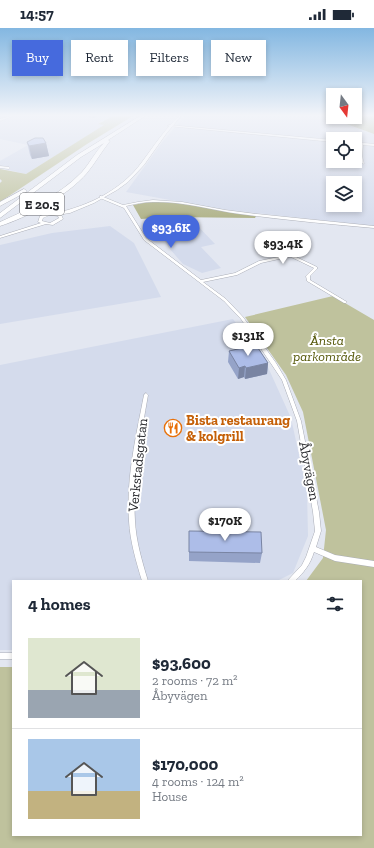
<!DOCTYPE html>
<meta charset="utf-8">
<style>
body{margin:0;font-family:"Zilla Slab",serif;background:#f2f2f3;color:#1f2937;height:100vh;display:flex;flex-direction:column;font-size:15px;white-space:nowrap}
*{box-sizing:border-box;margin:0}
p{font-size:13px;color:#747a83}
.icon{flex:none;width:22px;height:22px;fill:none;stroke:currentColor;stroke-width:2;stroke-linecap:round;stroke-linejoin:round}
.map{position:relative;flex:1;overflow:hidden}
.panel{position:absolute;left:12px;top:552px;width:350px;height:256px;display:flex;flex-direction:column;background:#fff;border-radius:0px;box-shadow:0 2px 6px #0003}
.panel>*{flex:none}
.guide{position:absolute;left:12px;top:12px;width:350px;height:36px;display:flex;gap:8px}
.needle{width:26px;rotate:165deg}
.controls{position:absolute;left:326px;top:60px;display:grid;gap:8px}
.controls a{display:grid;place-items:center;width:36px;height:36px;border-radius:0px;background:#fff;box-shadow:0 2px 6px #0003;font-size:20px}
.price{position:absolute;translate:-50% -34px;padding:0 9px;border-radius:14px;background:#fff;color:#222;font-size:13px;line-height:26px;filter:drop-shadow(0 1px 2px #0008)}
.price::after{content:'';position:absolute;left:50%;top:24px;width:12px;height:9px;margin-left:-6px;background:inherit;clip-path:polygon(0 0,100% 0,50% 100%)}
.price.selected{background:#466add;color:#fff}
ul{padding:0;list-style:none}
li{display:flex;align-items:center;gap:12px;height:100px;padding:0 16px}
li+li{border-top:1px solid #e0e1e3}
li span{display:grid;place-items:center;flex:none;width:112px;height:80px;border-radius:0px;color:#555}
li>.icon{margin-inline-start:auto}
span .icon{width:48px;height:48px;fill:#fffc;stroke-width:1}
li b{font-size:17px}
h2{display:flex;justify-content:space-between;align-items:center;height:48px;padding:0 16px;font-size:17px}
.tag{padding:0 14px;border-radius:0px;background:#fff;box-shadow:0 2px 6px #0003;font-size:14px;line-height:36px}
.tag.selected{background:#466add;color:#fff}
.status{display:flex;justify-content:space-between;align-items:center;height:28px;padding:0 20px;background:#fff;direction:ltr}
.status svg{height:11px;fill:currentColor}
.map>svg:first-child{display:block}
.built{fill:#d4dbec;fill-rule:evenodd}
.green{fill:#bfc29d}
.forest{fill:#aaad7f}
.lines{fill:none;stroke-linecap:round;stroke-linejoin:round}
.minor-casing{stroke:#aaadb6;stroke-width:1}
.tertiary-casing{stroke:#aaadb6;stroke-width:1}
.secondary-casing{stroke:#aaadb6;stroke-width:1}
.motorway-casing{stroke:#aaadb6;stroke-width:1}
.minor{fill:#fff;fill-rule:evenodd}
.tertiary{fill:#fff;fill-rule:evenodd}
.secondary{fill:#fff;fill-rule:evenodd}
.motorway{fill:#fff;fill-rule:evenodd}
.wall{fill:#95a3c8}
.shaded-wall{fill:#7984a2}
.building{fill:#adbde8;stroke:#7984a2}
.labels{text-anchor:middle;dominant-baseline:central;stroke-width:4;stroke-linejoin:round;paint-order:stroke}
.shield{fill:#fff;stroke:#68696c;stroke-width:1}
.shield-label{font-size:13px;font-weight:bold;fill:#28292d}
.park-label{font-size:14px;font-style:italic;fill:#555708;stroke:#fff}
.food-label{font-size:14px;font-weight:bold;fill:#c56008;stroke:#fff;text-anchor:start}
.street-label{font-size:14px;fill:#28292d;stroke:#fff}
</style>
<div class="status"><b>14:57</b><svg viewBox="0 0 49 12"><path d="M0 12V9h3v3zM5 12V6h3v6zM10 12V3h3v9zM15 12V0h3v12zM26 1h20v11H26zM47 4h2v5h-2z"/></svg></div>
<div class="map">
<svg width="374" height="820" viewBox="0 0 374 820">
<rect width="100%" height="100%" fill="#e3e7f1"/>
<path class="built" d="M0,88H113L98,95L105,97L26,146L0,140V133L28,117L0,111Z
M185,88L349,89L341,95L374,106V198L220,181L126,164L163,113ZM333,111H355V133H333ZM333,155H355V177H333Z
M193,193L215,216L201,219L221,240L202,245L183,236L169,220L154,194Z
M110,198L134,215L161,269L0,296V217L52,205Z
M233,291L267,337L291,390L307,464L308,508L293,545L277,553H13V622H0V337Z"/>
<path class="green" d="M113,88H133L87,116L0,174V155L2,153L0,151V141L26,146L104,97L98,96Z
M333,268L374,292V820H0V639H13V807H361V553H306L323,530L326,502L303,384L286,347L245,289Z"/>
<path class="forest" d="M355,88H374V106L341,94Z
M153,173L178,175L256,188L255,190L170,189L141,191L133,177Z"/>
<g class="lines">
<defs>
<path id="minor" d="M11,88H13L0,93V91Z
M169,97L333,112V114L168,98Z
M355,114L374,116V118L363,117L362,128L364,136L362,135L360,128L361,116H355Z
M0,138L9,139L10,140L9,141L0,140Z
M101,168L123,177L138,174L153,172L167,173L182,174L225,182L257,186L374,198V200C329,196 285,192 240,186C211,182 182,173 153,174C144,174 135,176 126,178L146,210L201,252L235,245L259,233L288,227H292L317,239V241L310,248V252L347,274L346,275H344L307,253L306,248L314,240L291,229H288L261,235L237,247L203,254L226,271L243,289L276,335L286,352L301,393L319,484L321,503L316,519L335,527L374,533V539L335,533L314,524C310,537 304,544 295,553H288L289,551L302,537L306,529L315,503L313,484L297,393L282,352L272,337L241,291L224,273L144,212L124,180L100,170V168Z
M146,365L148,367C141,408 132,451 135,493C136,513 142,533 148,553H142C136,533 130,513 129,493C126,450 136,408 144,367Z
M0,625H13V631H0Z"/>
<path id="tertiary" d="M179,88H181L166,106L144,137L128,154L117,162L94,175L70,185L56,187V185C88,178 122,162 142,134C154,118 164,102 179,88Z"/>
<path id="secondary" d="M50,185L61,186L63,191L53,197L46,196L0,210V208L41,195L38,194L40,188ZM50,187L58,188L59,190L50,195L42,193L43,190Z"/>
<path id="motorway" d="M140,88H145L108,112L110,113C102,123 95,135 87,145C67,168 28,189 0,198V194C29,181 59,168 82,144C90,135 95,124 104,115L81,129L0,190V185L77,127Z
M24,161L27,163L26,164L0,178V174Z
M60,168L65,169L53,182L58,186L53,187L46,182Z"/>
</defs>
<use href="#minor" class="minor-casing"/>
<use href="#tertiary" class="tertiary-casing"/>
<use href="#secondary" class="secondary-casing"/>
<use href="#motorway" class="motorway-casing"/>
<use href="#minor" class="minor"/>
<use href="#tertiary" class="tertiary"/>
<use href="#secondary" class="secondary"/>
<use href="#motorway" class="motorway"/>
</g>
<path class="wall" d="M84,88H98L94,90Z
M27,114L46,115L49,128L32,131L30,127Z
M249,315L268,335L267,346L245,351L244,349L238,351L228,334L229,323L248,319Z
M189,503L262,525L260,535L189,533Z"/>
<path class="shaded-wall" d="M46,115L49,128L32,131L29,118Z
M268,335L267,346L245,351L246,340Z
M245,338L244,349L238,351L239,340Z"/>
<path class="building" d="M35,110H43L46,115L29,118L27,114Z
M254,314L268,335L246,340L245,338L239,340L229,323L251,318L249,315Z
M189,503L261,504L262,525L189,524Z"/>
<linearGradient id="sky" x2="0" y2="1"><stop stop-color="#83b7e1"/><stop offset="0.43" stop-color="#f2f4f9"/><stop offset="1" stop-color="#f2f4f9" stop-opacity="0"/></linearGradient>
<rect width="374" height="203" fill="url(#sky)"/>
<defs>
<symbol id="restaurant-ring" viewBox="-11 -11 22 22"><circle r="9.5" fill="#fff" stroke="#e8710a" stroke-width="1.5"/><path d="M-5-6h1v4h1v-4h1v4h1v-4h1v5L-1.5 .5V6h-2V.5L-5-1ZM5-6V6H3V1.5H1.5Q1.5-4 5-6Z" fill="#e8710a"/></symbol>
</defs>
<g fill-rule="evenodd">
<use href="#restaurant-ring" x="163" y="390" width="20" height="20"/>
</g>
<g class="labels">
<rect class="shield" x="20" y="165" width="44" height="22" rx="3"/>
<g class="shield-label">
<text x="42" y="176">E 20.5</text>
</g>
<g class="park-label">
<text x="327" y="312">Ånsta<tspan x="327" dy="16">parkområde</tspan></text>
</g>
<g class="food-label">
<text x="186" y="392">Bista restaurang<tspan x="186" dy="16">&amp; kolgrill</tspan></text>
</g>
<g class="street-label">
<text transform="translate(138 437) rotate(-84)">Verkstadsgatan</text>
<text transform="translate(309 443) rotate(79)">Åbyvägen</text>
</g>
</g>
</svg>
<div class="controls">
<a><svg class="needle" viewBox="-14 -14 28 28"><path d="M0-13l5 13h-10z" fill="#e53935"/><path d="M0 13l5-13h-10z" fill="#747a83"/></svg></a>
<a><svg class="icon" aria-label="locate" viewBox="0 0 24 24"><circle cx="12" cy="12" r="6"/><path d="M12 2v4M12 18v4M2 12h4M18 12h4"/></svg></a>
<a><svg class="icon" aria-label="layers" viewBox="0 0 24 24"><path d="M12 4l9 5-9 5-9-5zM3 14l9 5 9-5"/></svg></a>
</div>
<b class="price selected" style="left:171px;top:221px">$93.6K</b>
<b class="price" style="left:283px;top:237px">$93.4K</b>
<b class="price" style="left:248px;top:329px">$131K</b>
<b class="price" style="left:225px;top:514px">$170K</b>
<div class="guide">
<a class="tag selected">Buy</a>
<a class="tag">Rent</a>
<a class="tag">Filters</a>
<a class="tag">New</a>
</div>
<section class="panel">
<h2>4 homes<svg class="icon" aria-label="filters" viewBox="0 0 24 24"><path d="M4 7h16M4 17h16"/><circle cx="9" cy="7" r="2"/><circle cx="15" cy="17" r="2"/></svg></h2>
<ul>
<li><span style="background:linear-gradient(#dfe7d0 65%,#9aa5b1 0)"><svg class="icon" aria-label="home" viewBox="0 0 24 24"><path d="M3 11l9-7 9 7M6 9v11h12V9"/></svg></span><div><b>$93,600</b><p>2 rooms · 72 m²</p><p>Åbyvägen</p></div></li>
<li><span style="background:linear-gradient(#a9c7e8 65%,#c2b280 0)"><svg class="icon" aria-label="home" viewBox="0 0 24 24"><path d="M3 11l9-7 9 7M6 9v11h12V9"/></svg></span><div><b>$170,000</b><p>4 rooms · 124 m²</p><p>House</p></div></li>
</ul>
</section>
</div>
